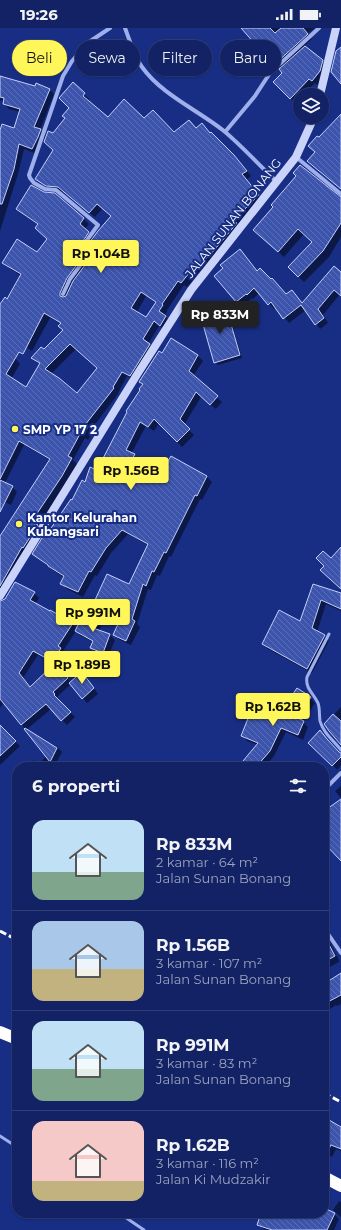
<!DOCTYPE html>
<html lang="id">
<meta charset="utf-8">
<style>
body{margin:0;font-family:Montserrat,sans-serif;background:#1f2f6d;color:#f1f3f6;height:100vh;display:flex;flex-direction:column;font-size:15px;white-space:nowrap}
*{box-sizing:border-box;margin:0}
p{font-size:13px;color:#9ca4bf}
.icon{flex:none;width:22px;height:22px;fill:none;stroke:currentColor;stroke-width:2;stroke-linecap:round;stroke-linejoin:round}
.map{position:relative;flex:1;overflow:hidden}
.side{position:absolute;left:12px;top:734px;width:317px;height:456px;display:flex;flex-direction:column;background:#122264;border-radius:16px;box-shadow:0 1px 3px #0004,0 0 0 1px #313f78}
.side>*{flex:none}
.guide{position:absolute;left:12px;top:12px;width:317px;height:36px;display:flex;gap:8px}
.fabs{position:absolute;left:293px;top:60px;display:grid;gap:8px}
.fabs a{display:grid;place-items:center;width:36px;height:36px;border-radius:50%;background:#122264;box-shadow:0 1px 3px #0004,0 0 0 1px #313f78;font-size:20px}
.price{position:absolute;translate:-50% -34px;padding:0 9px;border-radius:4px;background:#fff659;color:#111;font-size:13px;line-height:26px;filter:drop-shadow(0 1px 2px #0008)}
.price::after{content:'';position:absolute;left:50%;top:24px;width:12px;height:9px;margin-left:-6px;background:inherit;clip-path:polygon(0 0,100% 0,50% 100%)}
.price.on{background:#222;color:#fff}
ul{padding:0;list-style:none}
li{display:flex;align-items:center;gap:12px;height:100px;padding:0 20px}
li+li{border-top:1px solid #313f78}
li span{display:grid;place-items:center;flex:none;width:112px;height:80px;border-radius:12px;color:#555}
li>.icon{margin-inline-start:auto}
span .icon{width:48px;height:48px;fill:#fffc;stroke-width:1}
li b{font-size:17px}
h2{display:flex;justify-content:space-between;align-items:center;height:48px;padding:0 20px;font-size:17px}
.chip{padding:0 14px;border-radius:18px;background:#122264;box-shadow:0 1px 3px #0004,0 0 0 1px #313f78;font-size:14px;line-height:36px}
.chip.on{background:#fff659;color:#111}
.status{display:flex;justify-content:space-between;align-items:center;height:28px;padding:0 20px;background:#122264;direction:ltr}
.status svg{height:11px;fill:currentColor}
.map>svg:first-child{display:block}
.shadow{fill:#0007;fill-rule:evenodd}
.building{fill:url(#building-back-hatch);stroke:#c3cff9;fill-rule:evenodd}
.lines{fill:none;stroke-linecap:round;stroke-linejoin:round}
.lane{stroke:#9eafec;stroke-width:3}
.street{stroke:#9eafec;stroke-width:4}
.secondary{stroke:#cad3f9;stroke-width:8}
.highway{stroke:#fff;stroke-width:12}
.rail{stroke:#fff;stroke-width:3;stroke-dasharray:7 3;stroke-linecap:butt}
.poi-dot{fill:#fff659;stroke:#182e85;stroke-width:1.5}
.labels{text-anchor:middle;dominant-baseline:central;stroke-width:4;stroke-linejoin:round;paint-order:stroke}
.street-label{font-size:12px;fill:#fff;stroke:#182e85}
.poi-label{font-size:12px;font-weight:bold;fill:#fff;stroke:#182e85;text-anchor:start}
</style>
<div class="status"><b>19:26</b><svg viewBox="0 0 49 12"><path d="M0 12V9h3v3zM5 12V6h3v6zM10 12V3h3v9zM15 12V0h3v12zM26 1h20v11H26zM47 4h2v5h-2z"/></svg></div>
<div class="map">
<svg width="341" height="1202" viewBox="0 0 341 1202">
<defs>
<pattern id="building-back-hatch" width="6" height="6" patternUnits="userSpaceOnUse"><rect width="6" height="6" fill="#3d54ac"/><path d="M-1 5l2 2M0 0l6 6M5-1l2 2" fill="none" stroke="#5a6eb8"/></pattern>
</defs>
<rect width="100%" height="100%" fill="#182e85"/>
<path class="shadow" d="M246,0H315L307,6L312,11L304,18L327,38L325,48L317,57L315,55L303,67H300V70L296,75L274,54L283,45L281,41L276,35L263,18L260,21L255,16L244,2Z
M0,48L35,59L49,61L54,66L40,102L46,107L37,126L24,121L18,146L0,203V105L15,101L20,84L9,81L4,76V74L0,72Z
M84,66L89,71L88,73L108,90L144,92L174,105L189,93L197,101L211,106L239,133L251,148L246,152L263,173L203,244L201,242L187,259L184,257L167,282V283L165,288L171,294L166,302L159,298L148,316L154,322L135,353L127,348L118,365V366L90,403L92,405L88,412L85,410L73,432L77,436L67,453L38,498L42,502L0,566V510L50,432L24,417L5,455L12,459L17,464L11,477L0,472V322L15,330L20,336L11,351L26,360L64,302L61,296L50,290L32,323L0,302V278L7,272L21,248L9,240L4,235L37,225L48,211L39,197L22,186L17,181L43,165L54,166L84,191L89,196L85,201L94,210L112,188L103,180L95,189L64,164L52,162L42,156L37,151L54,122L53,106ZM87,218L92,225V229L89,233L83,224ZM146,268L157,275L147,290L137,284ZM76,321L98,340L77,366L51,346Z
M341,170V209L329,229L304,254L289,239L313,214L304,206L284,229L260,207Z
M257,244L287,267L302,276L341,245V267L340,266L323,287L328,295L320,301L306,282L289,295L276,279L274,281L259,265L253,271L252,270L241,279L216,248Z
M226,280L228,282L242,330L218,337L215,334Z
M172,311L198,328L203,333L193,348L222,374L216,381L201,369L184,397L194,407L182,419L159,395L154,403L146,398L131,426L139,432L132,445L143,451L163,443L171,429L207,449L212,454L202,472L200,471L171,529L169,528L160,548L157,547L151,562L148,561L137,596L140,599L131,617L120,612L114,607L123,587L101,577L96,572L130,557L148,517L128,506L111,525L97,548L95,547L83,569L67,561L62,556L65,550L54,543L33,526L85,455L97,443L144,357L140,354L162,326Z
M314,557L341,566V583L326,576L317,604L324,608L329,613L312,645L268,621L263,616L300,595Z
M34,565L39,570L35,576L72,596L77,601L96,593L101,598L99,603L110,607L115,612L108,629L96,625L91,620L93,614L81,608L76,603L63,623L65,625L58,638L38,627L23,650L31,660L54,637L71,654L87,651L98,666L87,675L71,656L57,669L59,671L58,672L75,689L67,697L51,681L26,702L4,674L0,680V580Z
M310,670L315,675L303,694L308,699L303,712L286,704L274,728L265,739H239L258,717L247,713L243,708L267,690Z
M341,679V716L325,696Z
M0,699L20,718L0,737Z
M57,719L62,724L54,739H30L34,732L38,736Z
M341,728V737L337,742L333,737Z
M341,758V770L335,763Z
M324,904L339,932V934L324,942Z
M341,946V976L337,978L336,977L324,985V957Z
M324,1091L341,1100V1123L336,1121L332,1129L324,1124Z
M339,1173L341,1174V1189L333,1182Z
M324,1181L334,1186L339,1191L334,1202H265L258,1197L262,1185H324Z"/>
<path class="building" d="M241,0H270L275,5L281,0H303L308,6L275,36L258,13L255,16Z
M305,18L323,32L320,43L312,53L309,51L290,71L273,54L282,45L279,41Z
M341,19V56L331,44L336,23Z
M0,48L35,58L36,55L50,61L34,99L41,101L38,109L32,121L19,116L14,141L2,176H0V102L2,96L14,100L20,81L3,76L4,70L0,69Z
M73,54L85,65L83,68L108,89L124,71L144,90L153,82L174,104L189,92L196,100L202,95L210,105L211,104L234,127L247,143L242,146L259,167L234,192L237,195L211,226L197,239L195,238L181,255L178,253L162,276L163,277L159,283L166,288L160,298L154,293L143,311L150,316L130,348L122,344L113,359L114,360L85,397L88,399L82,407L80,406L68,428L72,430L62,448L32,493L38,497L23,520L22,519L0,558V508L50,431L19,413L0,451V276L5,269L7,271L21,246L2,235L17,211L37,224L47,211L35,200L38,196L16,181L31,157L44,164L55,165L84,190L80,196L89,204L79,219L84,227L67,250L60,265V268L63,269L66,268L73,253L91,229V225L86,219L98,203L111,188L97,176L89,185L58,159L46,158L35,151L53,122L44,114L48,103L53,105L65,90L62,88L69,80L59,70ZM141,264L156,274L146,289L131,280ZM44,285L61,295L58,298L63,302L44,321L41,319L31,330L40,335L26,359L6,346L19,324L23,326ZM70,316L97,340L77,365L59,350L45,341Z
M341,86V161L307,133L315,124L308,118L317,108L319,109Z
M300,137L341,169V195L323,223L298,249L288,239L312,214L298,201L278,224L253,202L273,179L271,177L296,148L293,145Z
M240,221L257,243L260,240L271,251L272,250L286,266L292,262L302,275L334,238L341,244V268L334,262L318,281L324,290L315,297L301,277L283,291L271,274L268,277L254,260L247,267L246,266L236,274L214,248L223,240L220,237Z
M226,279L240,327L214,335L200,286Z
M171,310L198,327L189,343L218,368L210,377L196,364L180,391L190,401L177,414L154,391L148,399L140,394L126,422L135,426L127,441L142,450L151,434L163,441L171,428L207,448L197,468L195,467L166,525L164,524L154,544L152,543L146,558L143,556L132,591L135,593L126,613L113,607L123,585L95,572L107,546L129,556L148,516L122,502L106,520L91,544L89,543L78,564L60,556L64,548L48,538V537L32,526L47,502L49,503L71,471L72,472L82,452L85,454L90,439L97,442L127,384L126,383L140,362L139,361L143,356L139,354L159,323L162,325Z
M0,452L13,458L0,484Z
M341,519V561L320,542L324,538L316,530L323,523L331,530Z
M15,554L35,564L30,572L50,583V582L73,595L58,618L61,620L53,634L33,623L19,645L30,659L54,636L68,650L53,664L55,666L54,667L71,684L61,693L46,676L21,697L0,671V573L5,571Z
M313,556L341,565V581L321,572L312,600L325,607L307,641L262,616L279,582L300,593Z
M84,585L97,592L93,600L110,606L103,625L90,620L93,613L75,603Z
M82,644L94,660L82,671L69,655Z
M297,660L311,669L298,690L304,693L298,707L281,700L270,723L256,739H238L258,715L241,708L251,683L267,689L273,676L283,681Z
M333,686L341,693V717L329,703L324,696Z
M0,697L16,713L0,728Z
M25,700L57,720L50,734L24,701Z
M320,702L327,711L339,724L341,725V729L332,738L308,715Z
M341,771V833L324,815V783Z
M324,907L335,928L324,934Z
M341,945V967L324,976V956Z
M324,1089L341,1099V1121L331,1117L324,1130Z
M324,1180L335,1185L327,1202H272L257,1197L261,1185H324Z"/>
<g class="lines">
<path class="lane" d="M329,606L307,649C305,660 313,665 318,675C320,680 319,687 320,693C323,705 334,713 341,722
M0,1108L17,1119
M119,1185L144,1202"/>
<path class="street" d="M125,0C130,13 134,28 142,39C162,67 198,82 224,103C243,119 259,137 277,154
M225,104L255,68L270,45L319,0
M296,129L341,166
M63,266L70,251L88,227L82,219L98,197L56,162L45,161L34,155L30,150L29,147L63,48L72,33L89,14L110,0
M324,762L341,745
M324,900L341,925"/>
<path class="secondary" d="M320,67L336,0
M0,568L138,345L191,262L296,129L314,89"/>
<path class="highway" d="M0,1004L17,1011
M324,1149L341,1158"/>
<path class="rail" d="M0,903L17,912
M324,1065L341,1074"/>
</g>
<g class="poi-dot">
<circle cx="15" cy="401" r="4"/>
<circle cx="19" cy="496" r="4"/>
</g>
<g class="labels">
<g class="street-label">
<text transform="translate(233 190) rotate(-52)">JALAN SUNAN BONANG</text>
</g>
<g class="poi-label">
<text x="23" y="401">SMP YP 17 2</text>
<text x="27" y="489">Kantor Kelurahan<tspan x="27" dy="14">Kubangsari</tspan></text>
</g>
</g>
</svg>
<div class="fabs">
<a><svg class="icon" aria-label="layers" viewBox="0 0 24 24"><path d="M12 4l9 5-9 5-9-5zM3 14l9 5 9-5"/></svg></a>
</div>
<b class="price" style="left:101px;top:246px">Rp 1.04B</b>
<b class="price on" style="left:220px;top:307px">Rp 833M</b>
<b class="price" style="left:131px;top:463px">Rp 1.56B</b>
<b class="price" style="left:93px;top:605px">Rp 991M</b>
<b class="price" style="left:82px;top:657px">Rp 1.89B</b>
<b class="price" style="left:273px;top:699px">Rp 1.62B</b>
<div class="guide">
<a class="chip on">Beli</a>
<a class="chip">Sewa</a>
<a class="chip">Filter</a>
<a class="chip">Baru</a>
</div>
<section class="side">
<h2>6 properti<svg class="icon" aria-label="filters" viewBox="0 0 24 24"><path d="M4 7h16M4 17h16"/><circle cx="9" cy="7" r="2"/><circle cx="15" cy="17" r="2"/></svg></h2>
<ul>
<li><span style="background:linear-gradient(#bfe0f5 65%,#7fa58c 0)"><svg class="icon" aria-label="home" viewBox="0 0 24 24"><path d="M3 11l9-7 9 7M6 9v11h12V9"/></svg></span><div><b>Rp 833M</b><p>2 kamar · 64 m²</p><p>Jalan Sunan Bonang</p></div></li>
<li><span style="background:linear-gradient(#a9c7e8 60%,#c2b280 0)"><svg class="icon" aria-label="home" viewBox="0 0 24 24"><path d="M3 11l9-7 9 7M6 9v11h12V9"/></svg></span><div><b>Rp 1.56B</b><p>3 kamar · 107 m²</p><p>Jalan Sunan Bonang</p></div></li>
<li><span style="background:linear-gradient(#bfe0f5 60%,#7fa58c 0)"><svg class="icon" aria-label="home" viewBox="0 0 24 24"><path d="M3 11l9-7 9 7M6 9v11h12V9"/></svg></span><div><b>Rp 991M</b><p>3 kamar · 83 m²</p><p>Jalan Sunan Bonang</p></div></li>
<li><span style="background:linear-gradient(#f6c9c9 75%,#c2b280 0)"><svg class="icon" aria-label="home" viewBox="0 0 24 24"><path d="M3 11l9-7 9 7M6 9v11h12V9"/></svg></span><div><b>Rp 1.62B</b><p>3 kamar · 116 m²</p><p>Jalan Ki Mudzakir</p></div></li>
</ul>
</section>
</div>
